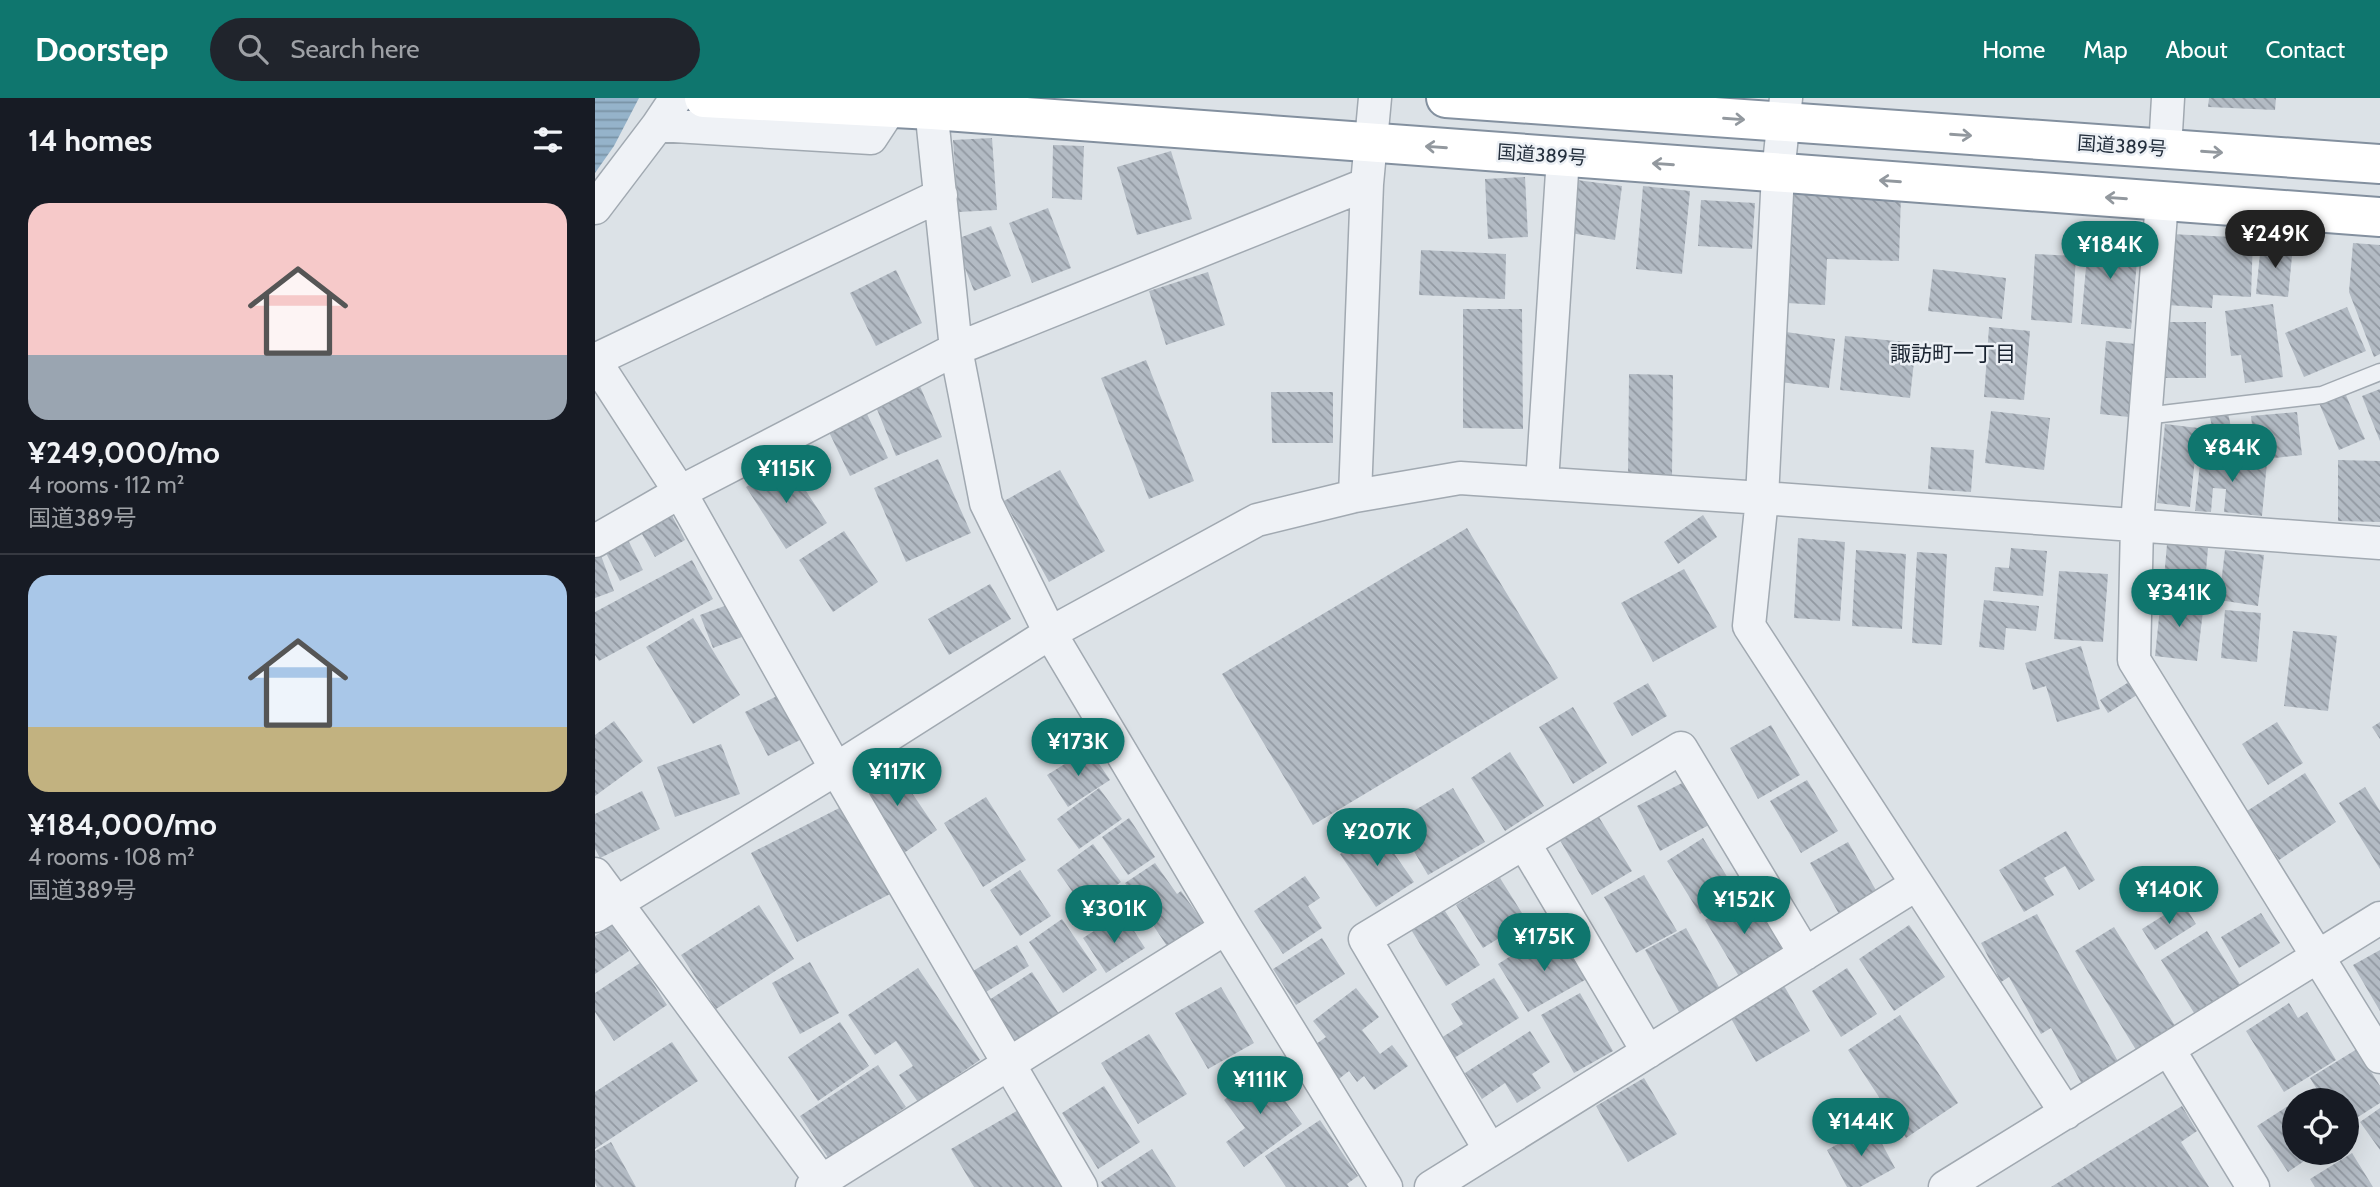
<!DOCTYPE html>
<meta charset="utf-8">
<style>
body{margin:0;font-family:Cabin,"Noto Sans JP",sans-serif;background:#20242c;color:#f1f3f6;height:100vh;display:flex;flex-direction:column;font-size:26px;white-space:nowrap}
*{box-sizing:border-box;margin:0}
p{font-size:23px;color:#9ea1a6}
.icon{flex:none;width:38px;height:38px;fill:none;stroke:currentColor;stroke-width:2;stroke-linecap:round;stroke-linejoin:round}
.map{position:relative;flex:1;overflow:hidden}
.panel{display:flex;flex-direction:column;background:#171b24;width:595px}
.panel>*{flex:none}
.buttons{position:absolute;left:1687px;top:990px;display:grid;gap:14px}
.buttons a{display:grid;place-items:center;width:77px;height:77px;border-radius:50%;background:#171b24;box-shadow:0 7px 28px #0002;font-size:35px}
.price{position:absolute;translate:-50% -60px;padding:0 16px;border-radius:24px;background:#0f766e;color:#fff;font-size:23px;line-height:46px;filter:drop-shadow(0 2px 4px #0008)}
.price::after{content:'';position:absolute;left:50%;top:42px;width:21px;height:16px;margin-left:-10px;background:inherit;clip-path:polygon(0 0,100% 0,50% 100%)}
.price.selected{background:#222;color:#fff}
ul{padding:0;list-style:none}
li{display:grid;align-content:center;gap:14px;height:371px;padding:0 28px}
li+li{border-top:2px solid #363941}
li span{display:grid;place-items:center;height:217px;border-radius:21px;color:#555}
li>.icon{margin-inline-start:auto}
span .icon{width:126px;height:126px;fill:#fffc;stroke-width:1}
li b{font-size:30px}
h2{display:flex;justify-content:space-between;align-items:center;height:84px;padding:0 28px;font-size:30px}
header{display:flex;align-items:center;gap:42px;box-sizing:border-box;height:98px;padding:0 35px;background:#0f766e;color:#fff}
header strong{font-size:33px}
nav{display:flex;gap:38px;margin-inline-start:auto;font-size:24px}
.search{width:490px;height:63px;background:#20242c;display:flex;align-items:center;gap:18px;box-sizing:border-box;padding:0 24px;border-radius:38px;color:#9ea1a6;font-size:26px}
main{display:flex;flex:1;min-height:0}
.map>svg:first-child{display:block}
.water{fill:url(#water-rules)}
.building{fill:url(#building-back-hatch)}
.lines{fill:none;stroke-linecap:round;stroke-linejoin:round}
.service-casing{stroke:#a1a9b1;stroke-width:19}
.minor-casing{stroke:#a1a9b1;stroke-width:35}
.trunk-casing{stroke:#83909f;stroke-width:42}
.service{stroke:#eff2f6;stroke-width:16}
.minor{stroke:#eff2f6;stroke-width:32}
.trunk{stroke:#fff;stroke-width:38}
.oneway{stroke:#92989e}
.labels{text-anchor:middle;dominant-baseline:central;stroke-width:5;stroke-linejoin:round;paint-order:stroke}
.street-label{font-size:19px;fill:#25303e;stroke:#ecf0f5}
.neighbourhood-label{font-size:21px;fill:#18222f;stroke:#ecf0f5}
</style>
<header>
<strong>Doorstep</strong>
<div class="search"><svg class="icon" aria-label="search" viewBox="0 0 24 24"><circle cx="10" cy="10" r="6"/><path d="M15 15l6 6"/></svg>Search here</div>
<nav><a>Home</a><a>Map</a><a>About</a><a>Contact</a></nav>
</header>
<main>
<section class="panel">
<h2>14 homes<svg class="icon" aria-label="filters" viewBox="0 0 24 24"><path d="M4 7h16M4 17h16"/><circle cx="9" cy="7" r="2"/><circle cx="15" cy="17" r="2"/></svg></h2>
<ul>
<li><span style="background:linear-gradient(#f6c9c9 70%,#9aa5b1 0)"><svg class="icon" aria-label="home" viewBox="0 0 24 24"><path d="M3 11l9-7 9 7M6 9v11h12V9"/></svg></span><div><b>¥249,000/mo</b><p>4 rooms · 112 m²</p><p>国道389号</p></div></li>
<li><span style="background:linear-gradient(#a9c7e8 70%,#c2b280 0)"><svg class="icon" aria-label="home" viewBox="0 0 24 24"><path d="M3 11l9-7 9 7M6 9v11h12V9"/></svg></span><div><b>¥184,000/mo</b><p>4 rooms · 108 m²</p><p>国道389号</p></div></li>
</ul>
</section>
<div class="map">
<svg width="1785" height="1089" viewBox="0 0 1785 1089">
<defs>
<pattern id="water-rules" width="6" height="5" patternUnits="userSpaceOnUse" patternTransform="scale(1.75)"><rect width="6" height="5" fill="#95b3ca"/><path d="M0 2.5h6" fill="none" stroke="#7992a5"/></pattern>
<pattern id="building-back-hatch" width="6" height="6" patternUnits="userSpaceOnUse" patternTransform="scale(1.75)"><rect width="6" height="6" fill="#b3bbc4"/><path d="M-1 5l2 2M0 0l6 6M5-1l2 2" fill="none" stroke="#9198a1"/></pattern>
</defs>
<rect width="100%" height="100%" fill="#dce2e7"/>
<path class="water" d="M0,0H44L19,48L0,75Z"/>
<path class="building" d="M1614,0H1681L1680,12L1613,9Z
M397,40L402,112L363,114L358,42Z
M458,47L489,48L487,102L457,100Z
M576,53L597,121L542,137L522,69Z
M930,79L933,139L893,141L890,81Z
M982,82L1027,88L1020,142L975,135Z
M1048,88L1095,93L1087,176L1041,171Z
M1194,91L1306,96L1304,163L1232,161L1230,207L1191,205Z
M1106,102L1160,105L1157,151L1103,148Z
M453,110L476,170L437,185L414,125Z
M396,128L416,178L379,193L359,142Z
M1494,135L1544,140L1536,231L1486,226Z
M1575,136L1658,140L1656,199L1618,197L1617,210L1572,207Z
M1666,145L1698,148L1693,199L1661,196Z
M1758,145L1785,147V256L1779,259L1754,194Z
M826,152L911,156L910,201L824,197Z
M1440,156L1481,158L1477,225L1436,222Z
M1338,171L1411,180L1407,221L1333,213Z
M301,172L327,225L281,248L255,195Z
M613,174L630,227L571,247L554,193Z
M1678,206L1688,279L1650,285L1646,257L1636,258L1630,213Z
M1752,209L1771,253L1709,279L1690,235Z
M868,211H927L928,331L868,330Z
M1569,224H1611V280H1570Z
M1394,229L1435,233L1429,302L1389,299Z
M1191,234L1240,241L1234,290L1185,284Z
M1250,238L1321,245L1315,300L1245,292Z
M1511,243L1540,246L1534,319L1505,316Z
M551,262L599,383L554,401L506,280Z
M1034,276L1078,277L1077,379L1033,378Z
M324,286L347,339L301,358L279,304Z
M1785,291V343L1767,298Z
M676,294H738V345H677Z
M1750,295L1770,341L1744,352L1724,305Z
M1396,313L1455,320L1449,372L1390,365Z
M271,314L293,360L255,378L233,332Z
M1702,314L1707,357L1661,362L1656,318Z
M1633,315L1638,339L1620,343L1615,319Z
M1570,326L1603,330L1595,409L1562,405Z
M1336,349L1379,352L1376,394L1333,391Z
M1606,356L1672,364L1667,418L1629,414L1631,391L1618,390L1616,414L1600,413Z
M343,361L376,435L311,464L279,390Z
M1743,362L1785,363V424L1743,423Z
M192,364L232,425L191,451L151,389Z
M465,372L510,453L454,484L409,403Z
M74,412L90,442L60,459L43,429Z
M1108,417L1122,439L1083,466L1069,444Z
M872,430L963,580L718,727L627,576Z
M249,433L283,484L238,514L204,462Z
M31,438L48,472L25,483L8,449Z
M1203,440L1250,444L1245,523L1199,520Z
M1572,446L1613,450L1609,496L1568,492Z
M1416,450L1452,453L1448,498L1398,493L1400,469L1414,470Z
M4,452L19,493L0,500V453Z
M1261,452L1311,456L1307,531L1257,528Z
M1630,452L1669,457L1663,508L1624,502Z
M1322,454L1352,456L1347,547L1317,545Z
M97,462L118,501L4,563L0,557V514Z
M1089,471L1122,529L1058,564L1026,505Z
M1464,473L1513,476L1508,544L1459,541Z
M395,486L416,521L354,557L333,521Z
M1566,500L1609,505L1602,563L1560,558Z
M1389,502L1444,508L1441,533L1411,530L1409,552L1384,549Z
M135,506L147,539L118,550L105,517Z
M1630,512L1666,515L1662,564L1626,560Z
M98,520L145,597L98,626L51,549Z
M1698,533L1742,538L1733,613L1689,608Z
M1486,548L1505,611L1462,624L1451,588L1438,592L1430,565Z
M1534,584L1542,597L1513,615L1505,602Z
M1053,585L1072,618L1037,638L1018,605Z
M182,598L205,642L173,658L150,614Z
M978,609L1012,665L978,686L944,629Z
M19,623L48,663L0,698V637Z
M1682,624L1708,665L1673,687L1647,646Z
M1785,624V641L1777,629Z
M1176,627L1205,677L1163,701L1135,650Z
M126,646L145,696L80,719L62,669Z
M494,651L515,682L473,709L452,677Z
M915,654L949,708L910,733L876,680Z
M296,664L342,732L309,755L263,687Z
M1710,675L1741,724L1684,762L1652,713Z
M1212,682L1243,733L1206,755L1175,703Z
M1091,683L1114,727L1065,753L1042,708Z
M1770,689L1785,713V771L1744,705Z
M504,690L527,721L484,751L462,721Z
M858,690L890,744L833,777L801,723Z
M47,693L65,731L5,760L0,751V716Z
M391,699L431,762L388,789L349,725Z
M254,705L299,794L202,844L156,755Z
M1002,716L1037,773L997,797L963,739Z
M534,720L560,759L533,777L507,739Z
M782,731L819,784L781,809L745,756Z
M1471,733L1500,782L1484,792L1470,768L1449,780L1459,797L1429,814L1404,772Z
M1108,740L1141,793L1105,816L1072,763Z
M1253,744L1282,794L1244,816L1215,765Z
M498,746L526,784L489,810L462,772Z
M560,765L582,796L586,793L608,824L572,848L530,785Z
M425,772L456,818L425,838L395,792Z
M1049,777L1082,833L1041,855L1009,799Z
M710,778L725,800L713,808L727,830L688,856L659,813Z
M905,780L932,823L888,850L861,807Z
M1153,795L1189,854L1145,880L1110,822Z
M1588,805L1601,826L1560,852L1547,831Z
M164,807L199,861L121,911L86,857Z
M848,810L885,867L851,888L815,830Z
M1666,815L1685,845L1644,870L1626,839Z
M1442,816L1525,967L1488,988L1456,930L1446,936L1414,879L1406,884L1386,845Z
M467,821L502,872L468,895L434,844Z
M516,822L522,832L534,825L550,850L511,875L488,840Z
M17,827L34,853L0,876V838Z
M1314,827L1350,879L1299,913L1264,861Z
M1519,829L1582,931L1543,955L1480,853Z
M1091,830L1125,891L1084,914L1050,852Z
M1612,833L1647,890L1601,918L1566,862Z
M727,840L750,876L701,907L678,871Z
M943,841L952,857L977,844L997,878L933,914L903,866Z
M422,847L434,868L391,894L378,873Z
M1785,852V913L1758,867Z
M215,864L244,915L205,936L177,885Z
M45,865L72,907L19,943L0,914V895Z
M323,870L385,962L323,1004L304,977L318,968L301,943L280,957L253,917Z
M1252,870L1282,916L1246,939L1217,893Z
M437,874L464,916L418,946L391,904Z
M899,880L924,920L859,960L846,940L868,926L856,906Z
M1188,886L1215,933L1161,964L1134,917Z
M626,889L659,945L613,971L580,915Z
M761,890L784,919L767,932L785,956L797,947L813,968L779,992L769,978L762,984L754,973L740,984L714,951L731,939L718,923Z
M985,895L1018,953L979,975L946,917Z
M1694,905L1703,920L1712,914L1741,962L1689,994L1651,933Z
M1305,917L1363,1005L1311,1040L1253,952Z
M245,924L274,968L223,1003L193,959Z
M935,933L955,964L937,976L946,990L922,1005L910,985L887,1001L870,975Z
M554,936L592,996L543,1026L506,965Z
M77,944L103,983L0,1051V994Z
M1762,951L1785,988V1005L1752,1026V1003H1729L1715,980Z
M283,967L311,1009L234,1061L205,1018Z
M675,968L690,987L683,993L707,1026L649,1069L631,1044L650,1030L629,1002Z
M1049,980L1082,1036L1033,1064L1001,1008Z
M509,988L545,1044L503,1071L467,1015Z
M1587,1008L1602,1033L1586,1044L1614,1089H1456Z
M1693,1008L1699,1018V1055H1721L1693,1074L1662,1028Z
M427,1010L473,1089H379L356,1051Z
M1785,1010V1052L1765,1024Z
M725,1022L763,1078L752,1086L754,1089H691L670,1058Z
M1277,1027L1300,1070L1265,1089H1252L1232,1052Z
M16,1044L41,1089H2L0,1085V1053Z
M557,1051L581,1089H509L506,1084Z
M1757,1055L1778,1089H1720L1715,1081Z"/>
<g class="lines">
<defs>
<path id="service" d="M1550,318L1727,297L1785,274"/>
<path id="minor" d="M335,0L361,251L391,405L455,535L631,830L791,1089
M1191,0L1183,75L1167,400L1154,528L1471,1015
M63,27L81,0
M1570,51L1573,0
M1567,103L1542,426L1539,562L1785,959
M0,110L63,27L276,40L295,11
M0,262L346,97
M0,263L85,394L241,671L486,1089
M947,385L968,59
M760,398L772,86L780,0
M0,443L85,394L361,251L772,86
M929,745L1053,954
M0,776L231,1089
M0,818L241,671L455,535L662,422L760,398L865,380L1167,400L1785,445
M1574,952L1658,1089
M895,1052L770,841L1086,650L1210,856
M217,1089L631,830
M836,1089L1322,786
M1350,1089L1785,820"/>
<path id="trunk" d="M109,0L337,12L1785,119
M851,0L1785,66"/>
</defs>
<use href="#service" class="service-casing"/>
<use href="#minor" class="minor-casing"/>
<use href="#trunk" class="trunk-casing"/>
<use href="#service" class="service"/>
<use href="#minor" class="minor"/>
<use href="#trunk" class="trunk"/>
</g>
<defs><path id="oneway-shaft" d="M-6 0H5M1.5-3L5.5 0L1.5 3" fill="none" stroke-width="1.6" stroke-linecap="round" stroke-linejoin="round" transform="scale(1.75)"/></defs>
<g class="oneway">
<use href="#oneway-shaft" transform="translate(1139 21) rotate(4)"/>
<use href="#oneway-shaft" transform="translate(1366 37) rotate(4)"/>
<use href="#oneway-shaft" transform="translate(841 49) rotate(-176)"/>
<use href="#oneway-shaft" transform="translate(1617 54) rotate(4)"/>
<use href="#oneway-shaft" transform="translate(1068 66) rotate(-176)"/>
<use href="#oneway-shaft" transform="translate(1295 83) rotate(-176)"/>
<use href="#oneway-shaft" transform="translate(1521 100) rotate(-176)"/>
</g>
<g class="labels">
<g class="street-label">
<text transform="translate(1527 48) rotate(4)">国道389号</text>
<text transform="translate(947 57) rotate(4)">国道389号</text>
</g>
<g class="neighbourhood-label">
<text x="1358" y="255">諏訪町一丁目</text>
</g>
</g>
</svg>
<div class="buttons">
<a><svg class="icon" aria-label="locate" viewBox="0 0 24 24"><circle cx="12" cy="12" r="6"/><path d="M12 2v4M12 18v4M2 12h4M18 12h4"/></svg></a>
</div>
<b class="price selected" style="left:1680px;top:172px">¥249K</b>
<b class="price" style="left:1515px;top:183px">¥184K</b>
<b class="price" style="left:1637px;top:386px">¥84K</b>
<b class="price" style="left:191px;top:407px">¥115K</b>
<b class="price" style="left:1584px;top:531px">¥341K</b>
<b class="price" style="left:483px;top:680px">¥173K</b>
<b class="price" style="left:302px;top:710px">¥117K</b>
<b class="price" style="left:782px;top:770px">¥207K</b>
<b class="price" style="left:1574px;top:828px">¥140K</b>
<b class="price" style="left:1149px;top:838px">¥152K</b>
<b class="price" style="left:519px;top:847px">¥301K</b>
<b class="price" style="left:949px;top:875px">¥175K</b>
<b class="price" style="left:665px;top:1018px">¥111K</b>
<b class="price" style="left:1266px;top:1060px">¥144K</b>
</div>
</main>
